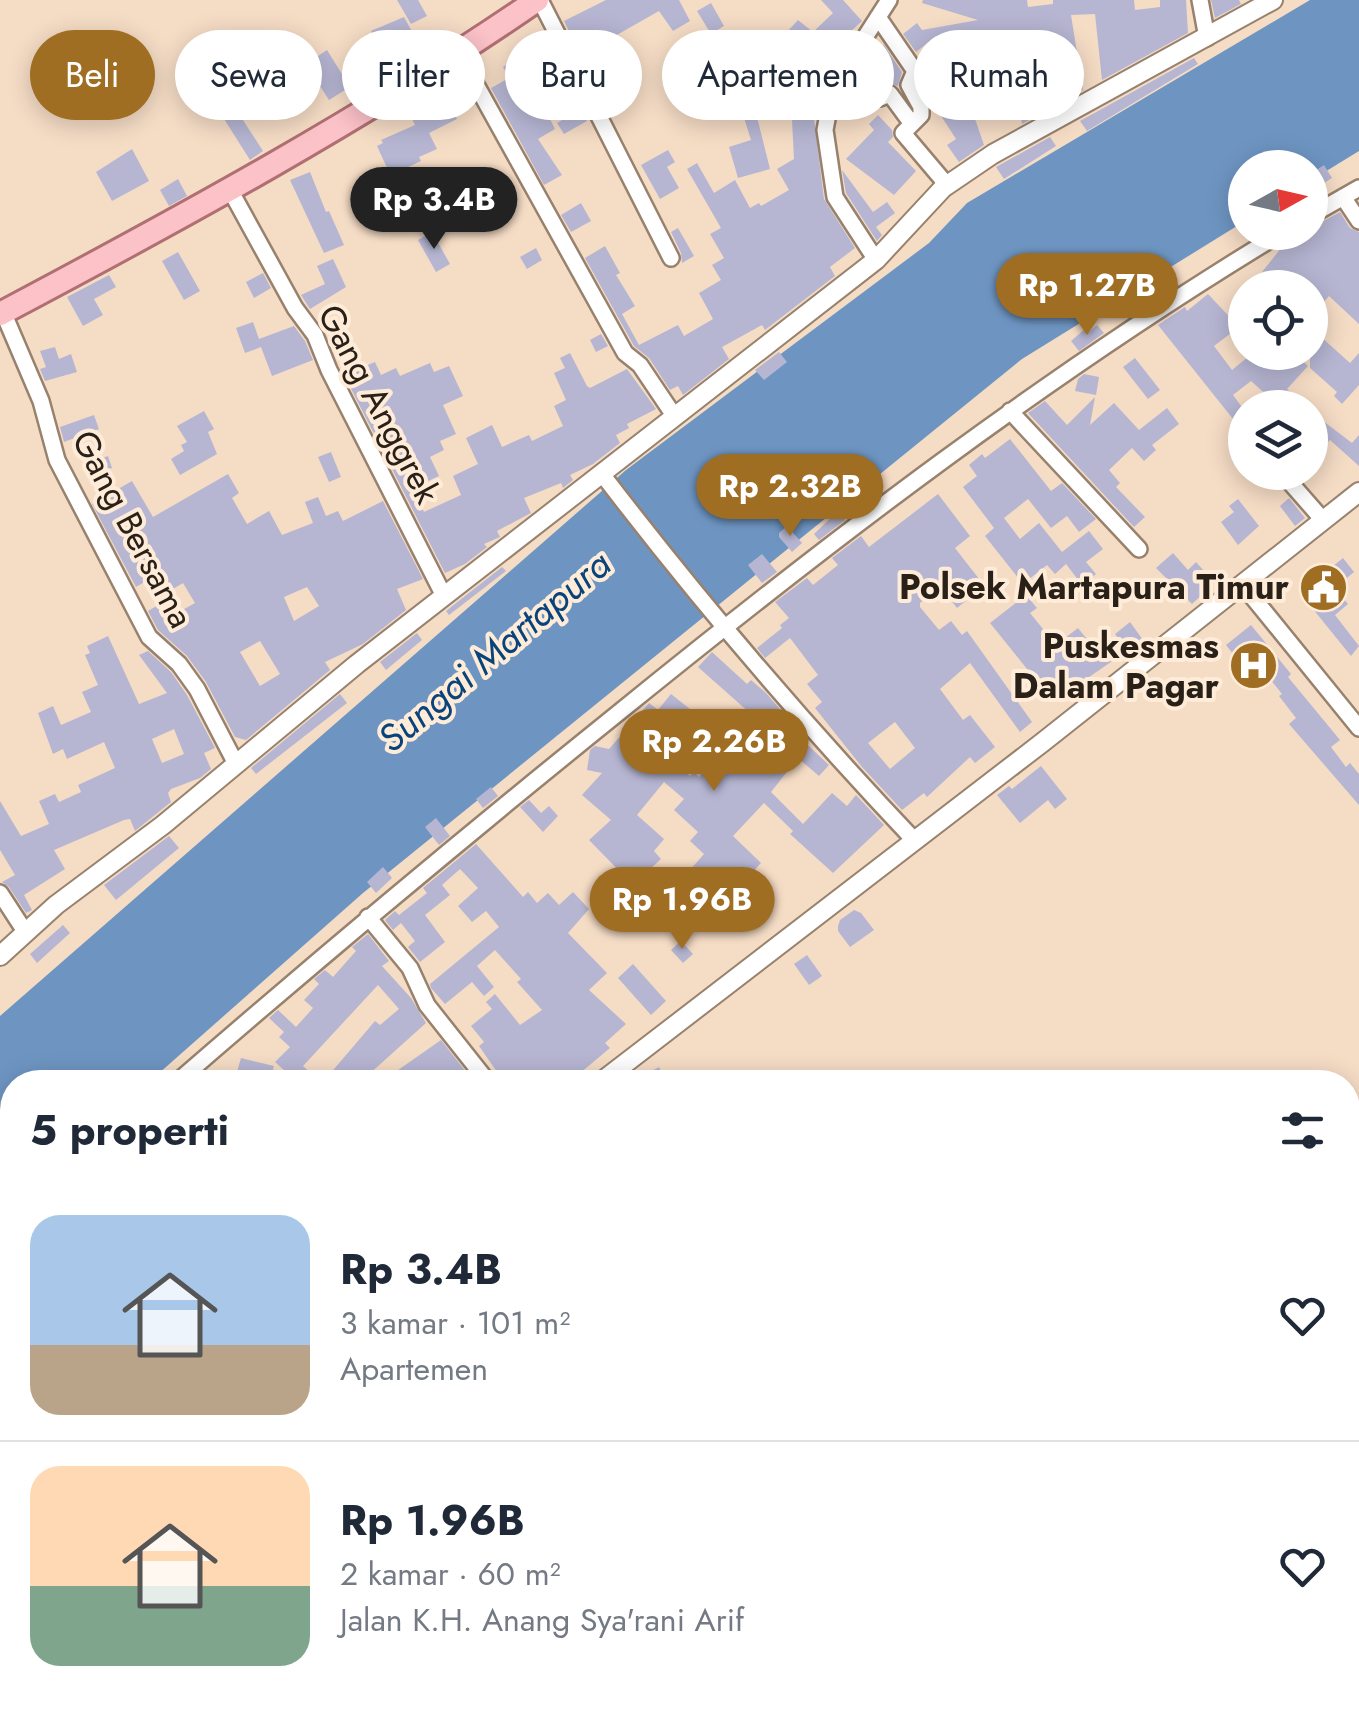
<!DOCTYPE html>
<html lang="id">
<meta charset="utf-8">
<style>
body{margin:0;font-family:Jost,sans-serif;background:#f2f2f3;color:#1f2937;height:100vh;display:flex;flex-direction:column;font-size:38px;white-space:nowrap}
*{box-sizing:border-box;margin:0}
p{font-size:32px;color:#747a83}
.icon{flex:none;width:55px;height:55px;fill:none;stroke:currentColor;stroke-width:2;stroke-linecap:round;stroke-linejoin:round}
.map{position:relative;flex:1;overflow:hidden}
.drawer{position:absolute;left:0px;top:1070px;width:1360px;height:642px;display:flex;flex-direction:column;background:#fff;border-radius:40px 40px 0 0;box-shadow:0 5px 25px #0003}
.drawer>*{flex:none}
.banner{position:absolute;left:30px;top:30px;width:1300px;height:90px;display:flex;gap:20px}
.needle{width:65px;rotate:82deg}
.buttons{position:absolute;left:1228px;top:150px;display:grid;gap:20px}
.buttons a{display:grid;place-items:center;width:100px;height:100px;border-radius:50%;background:#fff;box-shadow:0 5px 25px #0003;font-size:50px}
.price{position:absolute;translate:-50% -85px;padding:0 22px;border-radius:35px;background:#9f6e22;color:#fff;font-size:32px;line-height:65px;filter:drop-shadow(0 2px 5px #0008)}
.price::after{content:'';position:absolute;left:50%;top:60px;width:30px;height:22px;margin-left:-15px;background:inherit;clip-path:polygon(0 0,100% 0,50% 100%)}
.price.current{background:#222;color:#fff}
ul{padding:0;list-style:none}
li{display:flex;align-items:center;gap:30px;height:250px;padding:0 30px}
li+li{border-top:2px solid #e0e1e3}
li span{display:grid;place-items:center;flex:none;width:280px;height:200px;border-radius:30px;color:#555}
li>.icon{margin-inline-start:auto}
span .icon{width:120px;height:120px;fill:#fffc;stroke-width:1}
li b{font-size:42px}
h2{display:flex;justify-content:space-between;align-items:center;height:120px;padding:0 30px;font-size:42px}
.pill{padding:0 35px;border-radius:45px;background:#fff;box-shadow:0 5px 25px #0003;font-size:35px;line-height:90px}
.pill.current{background:#9f6e22;color:#fff}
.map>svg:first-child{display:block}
.water{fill:#6e95c2}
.building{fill:#b6b6d3;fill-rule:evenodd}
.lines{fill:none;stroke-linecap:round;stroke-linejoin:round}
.minor-casing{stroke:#98826d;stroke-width:20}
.tertiary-casing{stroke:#98826d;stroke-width:22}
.primary-casing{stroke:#b06f72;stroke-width:28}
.minor{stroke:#fff;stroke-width:15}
.tertiary{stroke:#fff;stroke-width:18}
.primary{stroke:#fbc2c8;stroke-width:22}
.labels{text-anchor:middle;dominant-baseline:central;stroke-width:8;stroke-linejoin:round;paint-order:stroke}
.street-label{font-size:35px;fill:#292018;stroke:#feebd8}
.poi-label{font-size:35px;font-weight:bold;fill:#292018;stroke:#feebd8;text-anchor:end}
.water-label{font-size:38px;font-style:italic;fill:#08437c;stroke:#feebd8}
</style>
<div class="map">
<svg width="1359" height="1712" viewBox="0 0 1359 1712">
<rect width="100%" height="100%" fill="#f5dcc5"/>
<path class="water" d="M1310,0H1359V151L1310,181V168H1245V221L1022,359L363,893L149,1082H12V1202L0,1212V1016L626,470L929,243L967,203Z"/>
<path class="building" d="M397,0H418L427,16L411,24Z
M606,0H679L690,21L673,31L659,11L615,36L583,60L564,21Z
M821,0H843L862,21L848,34L851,39L810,77L812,79L802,89L808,96L795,109L773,88L800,59L795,53L802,46L786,33L798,20L813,32L833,13Z
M923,0H1027L1028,7L1053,4V0H1134L1135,10L1160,7V0H1186L1188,33L1102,80L1095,14L1071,15L1083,90L1059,98L1060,103L1049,109L1034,111L1037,116L1022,124L1018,103L1008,106L998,75L1065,54L1062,41L966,59L968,66L952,69L947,44L937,46L936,36L916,52L903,34L917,23L922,30L978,20L922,3Z
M1211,0H1239L1241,4L1215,18Z
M711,3L724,26L711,34L697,11Z
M404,17L419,44L394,59L391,53L386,56L371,31Z
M723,34L731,49L719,56L710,41Z
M532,44L537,52L550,44L570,83L565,86L555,69L532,83L555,129L538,139L562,175L544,185L491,88L509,78L503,67L523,55L521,50Z
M884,45L902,72L898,86L884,84L866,57Z
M327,50L350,87L329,100L306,64Z
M1194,58L1198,64L1087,131L1080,121Z
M628,71L636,84L605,102L597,88Z
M965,79L971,97L977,95L983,113L974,116L984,145L959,162L947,145L956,139L923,88L930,83L933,88Z
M449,101L457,119L429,133L437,149L419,157L421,161L404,169L407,177L394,183L377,146L383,143L381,140L415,125L412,119Z
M753,101L770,169L738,178L729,147L751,140L740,105Z
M232,103L263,151L250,160L219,111Z
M581,109L587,121L564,134L557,123Z
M878,115L892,130L893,137L888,142L916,171L894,195L846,159L874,130L869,124Z
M814,119L824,199L855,248L830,267L835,276L765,330L762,325L722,347L729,359L683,395L678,386L670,390L649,358L634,346L585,258L605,246L620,273L616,275L635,306L622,314L639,345L678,325L684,336L713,319L699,293L721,280L712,265L724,258L710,234L721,228L687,169L697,163L714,193L735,180L750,208L759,203L761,206L789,190L777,169L794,159L792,120Z
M1050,137L1056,146L1004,179L996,167Z
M132,149L149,181L112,201L96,172Z
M668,150L675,162L667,167L679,188L660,199L641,165Z
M1324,165L1332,178L1315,189L1310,174Z
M842,170L873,212L887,202L895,213L876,227L882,235L877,241L846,193Z
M310,172L326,212L329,211L344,245L324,253L290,180Z
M178,179L187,196L169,206L160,190Z
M581,203L591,221L571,232L561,215Z
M1340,212L1350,228L1359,232V324L1329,296L1310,318V288H1279L1262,272L1294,232H1310L1314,226Z
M678,228L694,256L682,263L681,253L671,232Z
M432,232L450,264L436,272L418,240Z
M536,248L542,260L527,269L520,257Z
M178,252L200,291L184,300L162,261Z
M333,259L346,287L310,309L301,295L325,284L317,266Z
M263,273L271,288L254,298L246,282Z
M109,275L116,287L94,299L103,315L83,326L67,297Z
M1208,294L1239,327L1214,346L1232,370L1254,352H1258L1267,365L1278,352H1287L1294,359L1297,356L1308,366L1287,389L1307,408H1262L1270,398L1251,381L1233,395L1244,410L1233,419L1158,325L1185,307L1187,311Z
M253,322L259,339L294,326L305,341L313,360L272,376L261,347L245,353L236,328Z
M1097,325L1104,333L1079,351L1071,341L1086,328L1089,332Z
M1310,327L1350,363L1359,353V385L1342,404L1334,396L1337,392L1310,368Z
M601,334L608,346L596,352L590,340Z
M55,347L59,359L71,354L77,372L45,381L40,369L46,367L40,351Z
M779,352L787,362L764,380L755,370Z
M570,353L587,386L590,388L627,369L656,409L627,424L629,428L616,435L620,443L593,464L570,475L573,480L563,488L561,483L524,498L531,513L497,531L500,537L484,544L487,547L465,564L445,573L344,375L375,362L381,375L396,368L400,376L430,363L434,372L449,366L463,396L443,405L456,434L440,441L444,450L430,457L439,476L413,488L424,512L461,495L453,476L478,464L466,438L492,425L502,447L529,435L532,441L563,426L554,406L566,400L554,373L565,368L560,358Z
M1135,358L1160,390L1148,399L1123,367Z
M1084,374L1099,377L1096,395L1075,391L1078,379Z
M1095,397L1090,425L1114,403L1139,430L1167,408L1179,424L1152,445L1156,450L1144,461L1132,448L1109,470L1120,483L1116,487L1145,517L1134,527L1028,413L1045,401L1067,425Z
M204,411L214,429L208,432L217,454L180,475L171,459L184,451L181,445L187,442L177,426Z
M1310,411L1352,443L1359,435V466L1330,440L1319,451L1310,443Z
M94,415L99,429L64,442L60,427Z
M1010,439L1051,491L1062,483L1096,519L1079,532L1067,516L1051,528L1028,499L1004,518L1020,539L1039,523L1062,552L1089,531L1103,549L1086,562L1096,574L1082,585L1066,564L1055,574L1047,565L1023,584L985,536L994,528L963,487L977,476L969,465L982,454L985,458Z
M331,452L341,477L329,482L318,457Z
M108,456L112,468L93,475L89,463Z
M228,474L239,493L232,498L247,524L269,511L282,535L313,523L305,502L318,497L326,516L338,511L343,521L383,501L423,579L397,589L406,610L363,644L325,662L330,670L246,740L235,737L206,682L187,656L158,630L148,611L160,604L168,618L195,603L183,583L168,592L158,574L136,587L92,504L132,481L153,517ZM307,587L319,606L294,621L284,597ZM260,641L280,674L260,686L240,652Z
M938,494L970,536L955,548L990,593L978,602L973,595L957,608L940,586L920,603V607L939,630L951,621L962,635L967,631L1032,722L1020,732L970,663L940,689L963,720L970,715L995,747L975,763L970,757L927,797L924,793L902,810L862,767L815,708L822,702L807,684L818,675L790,638L765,658L757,648L782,628L780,625L789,618L775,602L807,578L813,585L838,565L832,558L861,536L869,547ZM895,722L915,748L890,769L868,743Z
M1289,498L1305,518L1295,526L1280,506Z
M1238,499L1259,526L1238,545L1221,522L1234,512L1229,506Z
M838,511L845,520L819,540L814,534Z
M787,526L802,543L792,552L779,537V533Z
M1173,553L1188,570L1196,562L1215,583L1192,604L1156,568Z
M762,554L777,572L762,583L748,565Z
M1343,558L1354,572L1335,588L1348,604L1335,615L1359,646L1351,656L1300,593Z
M502,567L506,571L449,615L446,611Z
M1026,595L1037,608L1030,613L1056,645L1078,628L1099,654L1119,639L1115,634L1130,622L1143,640L1076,686L1069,678L1048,695L990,623Z
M1251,625L1291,674L1288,677L1340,740L1331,747L1346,767L1350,763L1359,774V805L1289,724L1296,718L1279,696L1282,694L1247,650L1237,659L1226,645Z
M417,633L422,640L386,670L380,662Z
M108,636L139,704L167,693L139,655L148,651L171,672L187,695L215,748L204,753L211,769L200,778L171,789L168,793L171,802L135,831L130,819L124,820L54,850L65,869L24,895L32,910L26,913L9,887L2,882L15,875L0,850V801L21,836L49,824L39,801L55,794L59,802L81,792L78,785L115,768L104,742L67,759L63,749L53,754L38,713L53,706L61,725L91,712L82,692L98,685L85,655L90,653L87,646ZM174,729L184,754L162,763L152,739Z
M712,652L747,684L751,680L766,693L785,715L781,720L829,765L819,776L798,758L771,792L803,824L832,793L847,806L856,795L884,825L833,873L790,834L793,831L764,803L733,836L761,863L745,880L752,886L749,889L772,910L763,921L756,915L745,927L716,901L720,898L689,871L704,854L690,841L698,832L674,810L684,799L664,782L637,815L664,839L654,851L661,859L633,885L589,840L611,820L582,795L602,773L587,770L590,750L595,746L609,749L649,703L658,710L671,694L738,747L742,743L754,753L757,749L772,761L786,745L698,667ZM687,726L693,731L695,728L723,751L699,777L694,772L690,776L663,752Z
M340,694L347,703L256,774L251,768Z
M1041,766L1067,799L1055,809L1048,800L1020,823L997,795L1009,786L1012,789Z
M491,787L498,796L483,808L476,799Z
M529,800L541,813L549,806L558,816L543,832L520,807Z
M436,818L450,836L439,845L425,827Z
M169,836L179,848L116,900L104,885Z
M476,844L523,897L528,892L537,903L548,893L559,905L573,892L589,909L568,933L607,973L589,990L626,1024L605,1043L610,1048L579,1074L586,1082H504L479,1046L484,1042L471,1026L492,1009L486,1002L495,994L520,1025L542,1010L517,982L521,979L495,950L477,966L494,987L484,996L472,982L445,1004L431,988L430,984L499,927L486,911L472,922L458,906L478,888L460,869L442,885L450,895L425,915L445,942L420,962L408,947L415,941L401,923L393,930L385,920L395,911L399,915L427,893L423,888Z
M383,867L392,878L376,893L367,882Z
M854,910L861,913L874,930L850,947L838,931V926L840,920Z
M63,925L70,933L37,963L30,954Z
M368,934L389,961L382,966L411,998L426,1023L367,1076L372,1082H323L375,1021L380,1025L399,1009L378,985L303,1066L321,1082H297L275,1062L290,1047L279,1037L284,1032L269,1018L278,1010L296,1027L313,1008L304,1000L319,984L314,979L325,970L333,977L356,951L352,947Z
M681,941L693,954L683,963L671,950Z
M807,955L822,976L809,985L794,964Z
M633,964L666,1001L651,1015L618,978Z
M441,1040L474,1082H381Z
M241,1058L274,1066L270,1082H234Z
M659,1067L667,1082H651L646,1074Z
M12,1244V1286L0,1300V1254Z
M0,1300L12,1312V1329L0,1317Z
M0,1356L12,1368V1470L0,1462V1439L10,1428L0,1418Z
M0,1489L12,1496V1552L0,1540Z"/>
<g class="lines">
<defs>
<path id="minor" d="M540,0L671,258
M1200,0L1207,38
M878,17L915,71L909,85L921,107V115L903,133L947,185
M459,54L625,353L640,365L675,417
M851,55L880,98L890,94L912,124
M229,188L295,308L315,335L329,370L444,596
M1343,197L1359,221
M1310,216L1359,188
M876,260L835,197L825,130L833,87L889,0
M3,312L41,401L57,460L149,637L179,664L197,689L235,762
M1010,411L1139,549
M1281,472L1323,520
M602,474C700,602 804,724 915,841
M1242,584L1359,728
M0,893L26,933
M368,917L410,968L427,1005L488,1082
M177,1082C321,957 468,834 617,714C830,541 1048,374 1283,232
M0,1240L12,1230
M0,1473L12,1485
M629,1700L636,1712"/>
<path id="tertiary" d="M0,956L56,905L163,825L357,664L876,260L943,188L993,154L1273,0
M601,1082L1043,742L1359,492
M0,1590L12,1578"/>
<path id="primary" d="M0,314C183,217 367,117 537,0"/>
</defs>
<use href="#minor" class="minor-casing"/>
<use href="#tertiary" class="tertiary-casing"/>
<use href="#primary" class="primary-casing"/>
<use href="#minor" class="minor"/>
<use href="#tertiary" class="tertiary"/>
<use href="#primary" class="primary"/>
</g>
<defs>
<symbol id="civic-disc" viewBox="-11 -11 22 22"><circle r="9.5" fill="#9f6e22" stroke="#feebd8"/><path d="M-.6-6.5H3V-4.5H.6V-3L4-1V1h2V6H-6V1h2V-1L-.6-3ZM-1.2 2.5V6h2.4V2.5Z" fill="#fff"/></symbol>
<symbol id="hospital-disc" viewBox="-11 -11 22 22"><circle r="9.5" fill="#9f6e22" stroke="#feebd8"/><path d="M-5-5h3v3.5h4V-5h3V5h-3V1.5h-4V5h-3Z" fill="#fff"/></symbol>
</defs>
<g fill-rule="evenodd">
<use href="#civic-disc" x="1296" y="560" width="55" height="55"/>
<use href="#hospital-disc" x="1226" y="638" width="55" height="55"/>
</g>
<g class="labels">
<g class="street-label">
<text transform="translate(379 404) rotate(62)">Gang Anggrek</text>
<text transform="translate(133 529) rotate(62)">Gang Bersama</text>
</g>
<g class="poi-label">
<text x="1289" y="587">Polsek Martapura Timur</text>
<text x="1219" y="646">Puskesmas<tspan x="1219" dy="40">Dalam Pagar</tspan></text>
</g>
<g class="water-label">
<text transform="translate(494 651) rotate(-40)">Sungai Martapura</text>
</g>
</g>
</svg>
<div class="buttons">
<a><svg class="needle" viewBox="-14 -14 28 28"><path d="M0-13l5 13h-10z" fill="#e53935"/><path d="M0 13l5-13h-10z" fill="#747a83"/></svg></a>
<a><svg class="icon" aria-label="locate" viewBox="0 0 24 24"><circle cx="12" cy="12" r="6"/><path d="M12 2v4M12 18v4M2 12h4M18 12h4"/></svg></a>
<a><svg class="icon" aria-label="layers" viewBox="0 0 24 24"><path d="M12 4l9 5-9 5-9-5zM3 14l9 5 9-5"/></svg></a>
</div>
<b class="price current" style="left:434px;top:252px">Rp 3.4B</b>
<b class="price" style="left:1087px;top:338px">Rp 1.27B</b>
<b class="price" style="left:790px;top:539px">Rp 2.32B</b>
<b class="price" style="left:714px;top:794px">Rp 2.26B</b>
<b class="price" style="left:682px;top:952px">Rp 1.96B</b>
<div class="banner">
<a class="pill current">Beli</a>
<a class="pill">Sewa</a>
<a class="pill">Filter</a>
<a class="pill">Baru</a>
<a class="pill">Apartemen</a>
<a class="pill">Rumah</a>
</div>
<section class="drawer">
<h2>5 properti<svg class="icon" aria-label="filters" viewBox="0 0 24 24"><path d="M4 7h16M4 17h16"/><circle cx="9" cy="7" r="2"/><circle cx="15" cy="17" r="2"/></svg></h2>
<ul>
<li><span style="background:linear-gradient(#a9c7e8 65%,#b9a48a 0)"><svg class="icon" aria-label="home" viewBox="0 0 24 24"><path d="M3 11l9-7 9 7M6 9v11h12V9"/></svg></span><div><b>Rp 3.4B</b><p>3 kamar · 101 m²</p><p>Apartemen</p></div><svg class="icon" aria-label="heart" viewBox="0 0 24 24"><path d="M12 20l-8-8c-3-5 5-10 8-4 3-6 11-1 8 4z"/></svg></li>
<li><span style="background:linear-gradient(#ffd9b3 60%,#7fa58c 0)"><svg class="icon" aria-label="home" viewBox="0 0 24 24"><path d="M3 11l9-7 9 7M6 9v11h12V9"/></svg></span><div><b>Rp 1.96B</b><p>2 kamar · 60 m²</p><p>Jalan K.H. Anang Sya'rani Arif</p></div><svg class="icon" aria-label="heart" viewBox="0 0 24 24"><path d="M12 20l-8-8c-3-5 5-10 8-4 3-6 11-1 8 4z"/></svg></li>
</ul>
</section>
</div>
